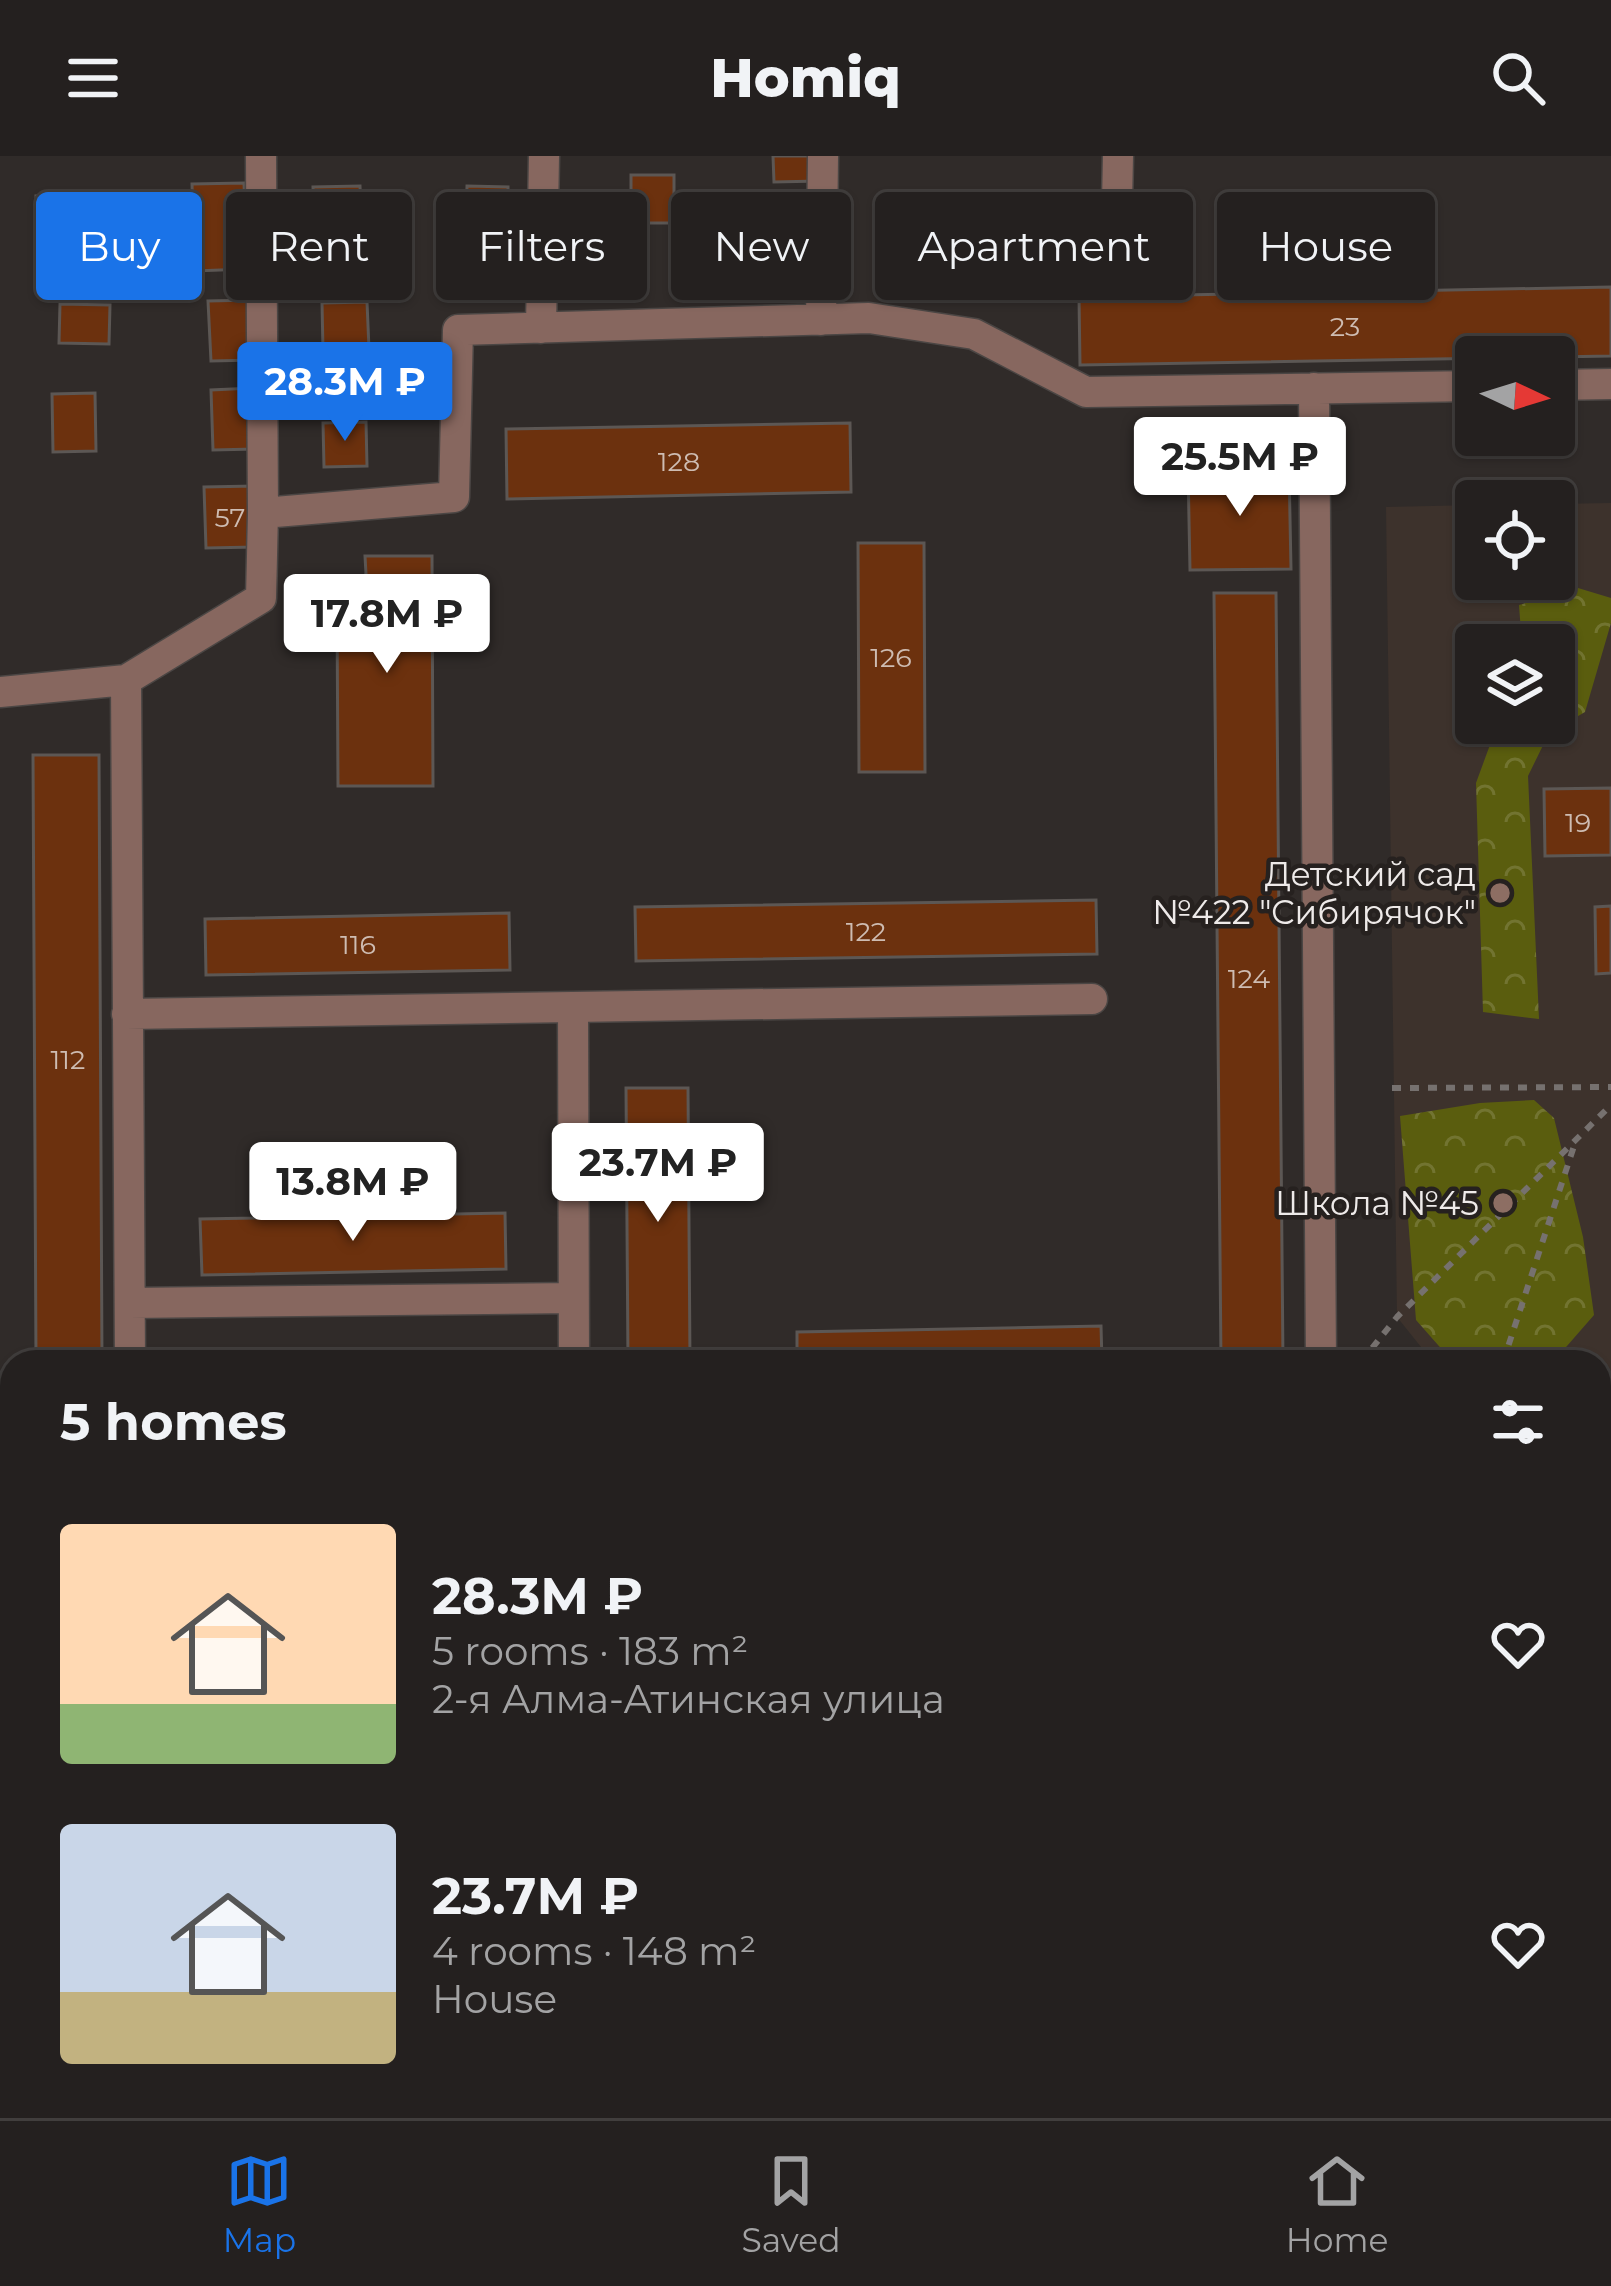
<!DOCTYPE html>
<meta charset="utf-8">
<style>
body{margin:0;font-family:Montserrat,sans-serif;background:#2c2828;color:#f1f3f6;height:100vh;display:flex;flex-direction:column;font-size:45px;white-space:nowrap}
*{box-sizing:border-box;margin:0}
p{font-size:39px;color:#a3a3a4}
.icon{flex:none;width:66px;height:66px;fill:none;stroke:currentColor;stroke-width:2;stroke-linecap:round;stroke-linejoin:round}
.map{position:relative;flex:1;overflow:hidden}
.side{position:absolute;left:0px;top:1194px;width:1611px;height:768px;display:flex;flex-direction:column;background:#24201f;border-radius:36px 36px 0 0;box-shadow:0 3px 9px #0004,0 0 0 3px #413e3d}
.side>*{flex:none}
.guide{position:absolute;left:36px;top:36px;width:1539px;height:108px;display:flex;gap:24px}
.needle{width:78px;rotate:94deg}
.fabs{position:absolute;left:1455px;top:180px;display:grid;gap:24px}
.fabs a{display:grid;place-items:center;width:120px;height:120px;border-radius:12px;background:#24201f;box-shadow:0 3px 9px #0004,0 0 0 3px #413e3d;font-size:60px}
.price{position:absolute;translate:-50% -102px;padding:0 27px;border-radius:12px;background:#fff;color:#222;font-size:39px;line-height:78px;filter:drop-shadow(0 3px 6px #0008)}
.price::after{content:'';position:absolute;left:50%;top:72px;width:36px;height:27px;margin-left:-18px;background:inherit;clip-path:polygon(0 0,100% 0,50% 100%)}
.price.active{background:#1a73e8;color:#fff}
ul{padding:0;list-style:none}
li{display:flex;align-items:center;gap:36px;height:300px;padding:0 60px}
li span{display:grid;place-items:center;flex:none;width:336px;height:240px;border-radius:12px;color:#555}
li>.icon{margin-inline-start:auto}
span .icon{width:144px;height:144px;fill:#fffc;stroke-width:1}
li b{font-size:51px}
h2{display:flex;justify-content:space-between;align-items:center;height:144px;padding:0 60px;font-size:51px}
.chip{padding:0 42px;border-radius:12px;background:#24201f;box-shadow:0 3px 9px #0004,0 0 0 3px #413e3d;font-size:42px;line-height:108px}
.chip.active{background:#1a73e8;color:#fff}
header{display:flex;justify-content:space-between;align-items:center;height:156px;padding:0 60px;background:#24201f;font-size:54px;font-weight:800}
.tabs{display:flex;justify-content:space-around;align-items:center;height:168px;border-top:3px solid #413e3d;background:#24201f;font-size:33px;color:#a3a3a4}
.tabs a{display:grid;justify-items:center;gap:6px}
.tabs .active{color:#1a73e8}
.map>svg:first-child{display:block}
.built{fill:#3d322c;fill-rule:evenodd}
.forest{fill:url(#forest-crowns)}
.building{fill:#6c310e;stroke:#5c5754;stroke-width:3}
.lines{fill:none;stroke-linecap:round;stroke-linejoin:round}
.minor-casing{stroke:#4b4644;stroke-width:33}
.path{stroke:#76716f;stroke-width:6;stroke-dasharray:9 9;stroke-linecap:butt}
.minor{stroke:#87675f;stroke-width:30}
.education-dot{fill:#8d6e63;stroke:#26211f;stroke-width:4.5}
.labels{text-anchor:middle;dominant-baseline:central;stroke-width:9;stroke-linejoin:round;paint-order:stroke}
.number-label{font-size:27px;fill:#cebcb2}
.poi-label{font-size:33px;fill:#eeeae9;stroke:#26211f;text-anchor:end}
</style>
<header><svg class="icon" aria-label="menu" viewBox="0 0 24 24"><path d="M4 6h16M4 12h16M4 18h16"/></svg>Homiq<svg class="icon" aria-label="search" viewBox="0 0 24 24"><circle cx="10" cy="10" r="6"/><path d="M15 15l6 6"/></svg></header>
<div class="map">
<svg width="1611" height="1962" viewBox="0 0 1611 1962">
<defs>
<pattern id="forest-crowns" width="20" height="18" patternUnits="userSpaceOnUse" patternTransform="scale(3)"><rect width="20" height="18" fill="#5a5d0e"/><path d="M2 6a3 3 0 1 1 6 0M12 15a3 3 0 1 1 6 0" fill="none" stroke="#727431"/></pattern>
</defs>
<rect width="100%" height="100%" fill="#302b29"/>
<path class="built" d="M1611,347V1405H1599V1206H1433L1397,1161L1386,351L1476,349V423H1554V348ZM1476,489H1554V567H1476Z"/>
<path class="forest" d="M1578,432L1611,442V467L1585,556L1549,577L1528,620L1539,863L1483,856L1476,627L1498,567H1554V489H1522L1519,449Z
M1534,944L1554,962L1583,1081L1594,1159L1553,1206H1453L1416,1164L1400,960L1480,947Z"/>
<path class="building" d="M773,0H818L819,25L774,26Z
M631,19H674V67H631Z
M244,27L247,113L194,115L192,28Z
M360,30L363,97L315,99L313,31Z
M467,30L508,31V92H465Z
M99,37L101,82L38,85L36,40Z
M1611,131V200L1080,209L1079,141Z
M254,144L256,204L211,205L208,145Z
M367,146L369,193L323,194L322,147Z
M60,148L110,149L109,188L59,187Z
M253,232L255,293L213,294L211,234Z
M95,237L96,295L53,296L52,238Z
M366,266L367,310L324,311L323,267Z
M850,267L851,336L507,343L506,273Z
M1289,312L1291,413L1190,414L1188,313Z
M254,330L255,391L206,392L204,331Z
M858,387H924L925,616H859Z
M365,400H432L433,630H338L337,451L366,418Z
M1214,437H1276L1283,1206H1221Z
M33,599H99L102,1206H36Z
M1611,632V699L1545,700L1544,633Z
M1096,744L1097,798L636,805L635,751Z
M1611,750V817L1596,818L1595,751Z
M509,757L510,814L206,819L205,763Z
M626,932H688L690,1206H628Z
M505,1057L506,1113L202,1119L200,1063Z
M1101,1170L1102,1206H797V1176Z
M1599,1533H1611V1592H1599Z
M1599,1848H1611V1924H1599Z
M85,1950H355V1962H85Z
M440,1950H506V1962H440Z
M705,1950H767V1962H705Z
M1236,1950H1436V1962H1236Z"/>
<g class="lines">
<defs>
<path id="minor" d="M261,0L263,357
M1116,93L1118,0
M821,164L823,0
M541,172L544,0
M1554,229L1611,228
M1314,232L1321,1206
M126,524L130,1206
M0,536L126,524L261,442L263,357L454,341L458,174L869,162L974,178L1086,236L1476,230
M573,851L574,1206
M127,858L1092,843
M130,1147L573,1142
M0,1451H12
M1599,1502H1611
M1599,1792H1611
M0,1827H12
M60,1950L61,1962
M548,1950V1962
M829,1950L830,1962
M404,1962V1950
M1443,1962L1444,1950"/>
</defs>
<use href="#minor" class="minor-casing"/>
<path class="path" d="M1392,932L1611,931
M1361,1206L1397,1161L1611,949
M1503,1206L1575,987"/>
<use href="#minor" class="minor"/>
</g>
<g class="education-dot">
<circle cx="1500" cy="737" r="12"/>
<circle cx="1503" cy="1047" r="12"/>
</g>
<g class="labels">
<g class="number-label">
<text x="1345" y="170">23</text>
<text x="679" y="305">128</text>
<text x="230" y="361">57</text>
<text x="891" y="501">126</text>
<text x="1578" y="666">19</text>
<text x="866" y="775">122</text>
<text x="358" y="788">116</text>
<text x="1249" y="822">124</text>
<text x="68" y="903">112</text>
</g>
<g class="poi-label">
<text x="1476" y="718">Детский сад<tspan x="1476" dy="38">№422 "Сибирячок"</tspan></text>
<text x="1479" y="1047">Школа №45</text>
</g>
</g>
</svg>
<div class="fabs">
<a><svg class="needle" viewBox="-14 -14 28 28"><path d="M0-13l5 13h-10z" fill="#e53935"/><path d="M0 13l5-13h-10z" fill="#a3a3a4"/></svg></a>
<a><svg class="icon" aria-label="locate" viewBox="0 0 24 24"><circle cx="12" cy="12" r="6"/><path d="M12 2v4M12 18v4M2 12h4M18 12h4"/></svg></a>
<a><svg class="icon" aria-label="layers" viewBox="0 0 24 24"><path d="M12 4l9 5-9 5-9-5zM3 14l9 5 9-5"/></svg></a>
</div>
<b class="price active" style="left:345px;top:288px">28.3M ₽</b>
<b class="price" style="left:1240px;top:363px">25.5M ₽</b>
<b class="price" style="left:387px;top:520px">17.8M ₽</b>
<b class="price" style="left:658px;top:1069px">23.7M ₽</b>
<b class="price" style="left:353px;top:1088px">13.8M ₽</b>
<div class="guide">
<a class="chip active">Buy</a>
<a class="chip">Rent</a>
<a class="chip">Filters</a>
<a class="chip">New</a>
<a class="chip">Apartment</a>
<a class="chip">House</a>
</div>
<section class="side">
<h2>5 homes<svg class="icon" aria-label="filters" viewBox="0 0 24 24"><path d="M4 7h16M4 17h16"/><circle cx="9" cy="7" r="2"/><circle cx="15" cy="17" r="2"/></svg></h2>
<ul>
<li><span style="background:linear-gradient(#ffd9b3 75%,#8fb573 0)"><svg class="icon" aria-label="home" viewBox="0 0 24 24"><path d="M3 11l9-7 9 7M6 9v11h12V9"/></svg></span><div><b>28.3M ₽</b><p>5 rooms · 183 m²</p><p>2-я Алма-Атинская улица</p></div><svg class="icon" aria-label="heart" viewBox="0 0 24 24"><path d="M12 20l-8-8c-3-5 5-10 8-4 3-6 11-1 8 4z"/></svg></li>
<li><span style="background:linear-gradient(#c9d6e8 70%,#c2b280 0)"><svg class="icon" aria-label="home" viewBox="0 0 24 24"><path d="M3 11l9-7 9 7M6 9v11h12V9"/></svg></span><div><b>23.7M ₽</b><p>4 rooms · 148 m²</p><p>House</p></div><svg class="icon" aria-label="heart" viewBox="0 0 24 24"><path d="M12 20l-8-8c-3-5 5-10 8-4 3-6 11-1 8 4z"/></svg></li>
</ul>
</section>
</div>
<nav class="tabs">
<a class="active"><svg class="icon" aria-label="map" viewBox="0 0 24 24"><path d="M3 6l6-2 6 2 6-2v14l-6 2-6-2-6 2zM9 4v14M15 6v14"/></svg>Map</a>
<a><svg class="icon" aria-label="saved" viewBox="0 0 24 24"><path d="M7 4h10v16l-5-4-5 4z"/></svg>Saved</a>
<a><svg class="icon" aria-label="home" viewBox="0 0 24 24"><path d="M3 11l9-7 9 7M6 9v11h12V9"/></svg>Home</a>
</nav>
